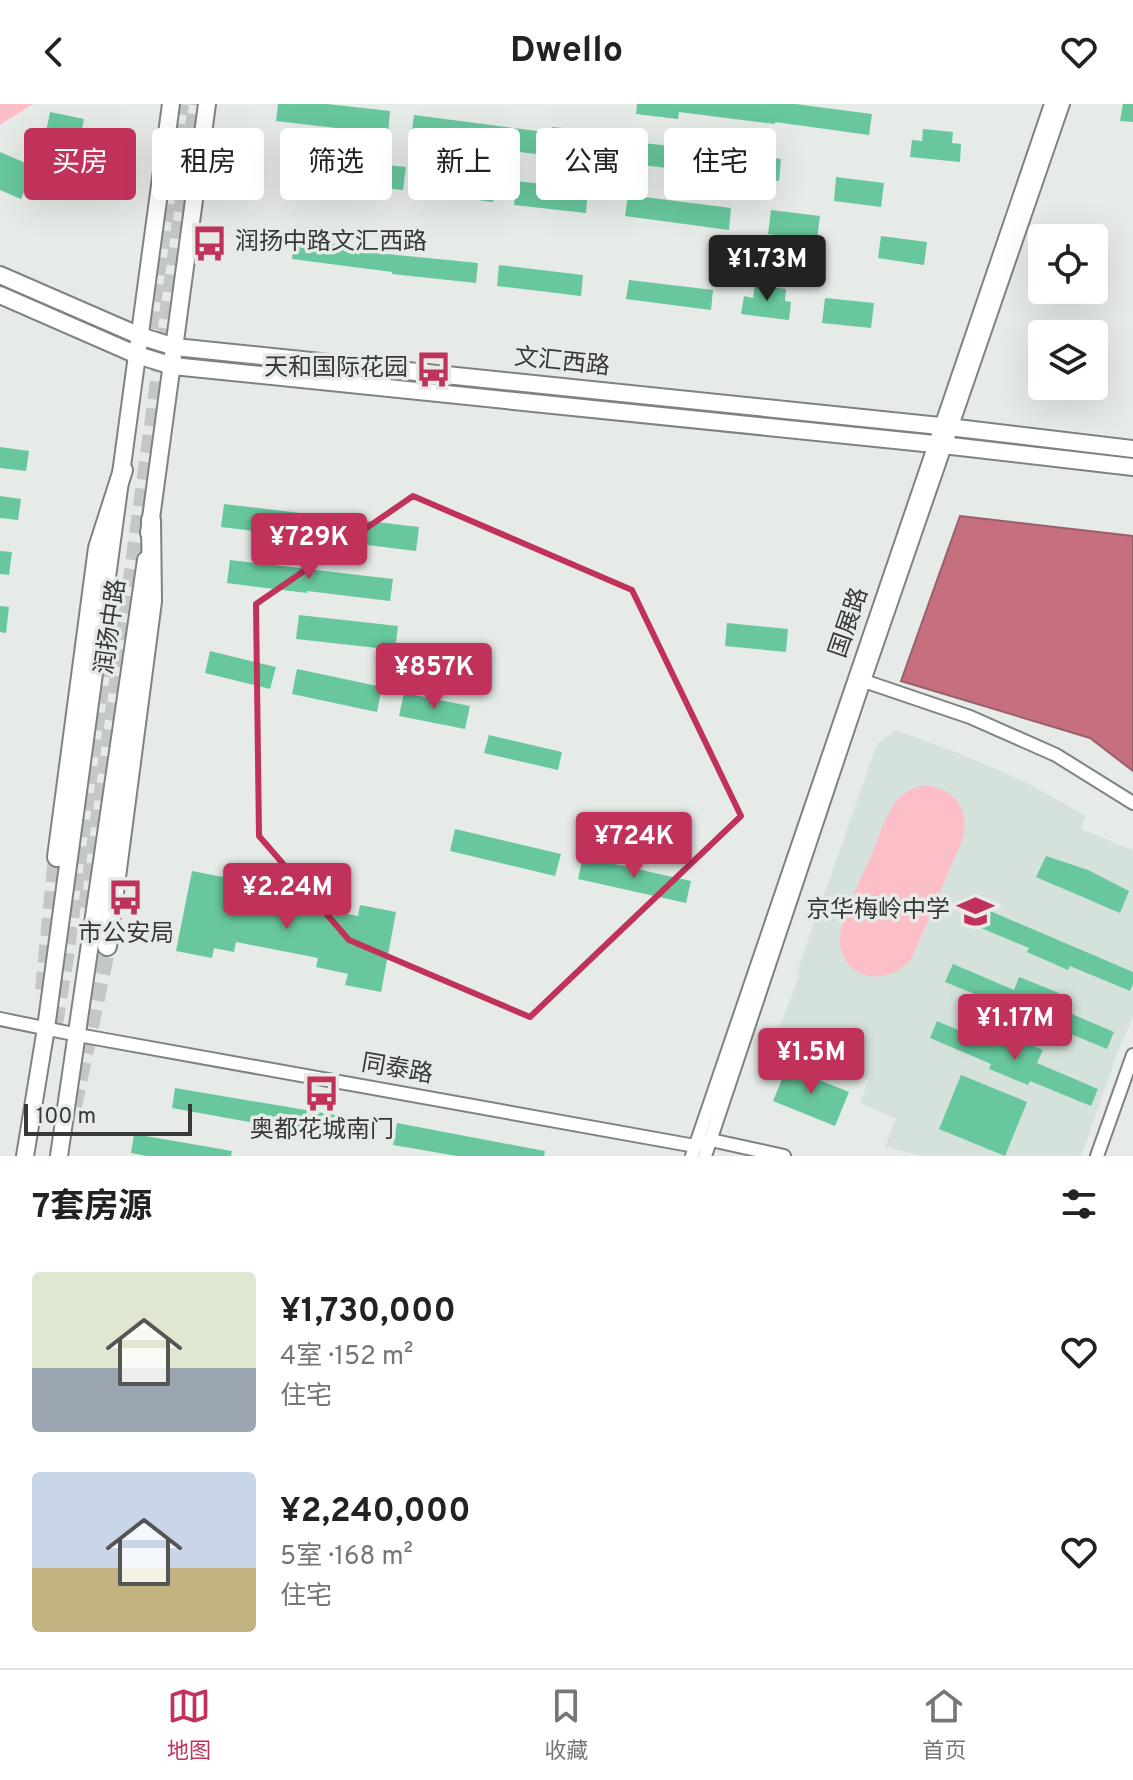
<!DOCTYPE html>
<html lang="zh">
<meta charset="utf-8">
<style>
body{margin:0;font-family:Overpass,"Noto Sans SC",sans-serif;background:#f2f2f2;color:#222;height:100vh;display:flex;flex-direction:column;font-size:30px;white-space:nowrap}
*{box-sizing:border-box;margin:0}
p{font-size:26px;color:#767676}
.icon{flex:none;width:44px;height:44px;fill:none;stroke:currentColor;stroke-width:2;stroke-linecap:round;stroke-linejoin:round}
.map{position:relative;height:1052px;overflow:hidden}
.sheet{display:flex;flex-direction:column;background:#fff;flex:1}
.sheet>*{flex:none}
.hud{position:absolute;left:24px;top:24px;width:1086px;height:72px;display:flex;gap:16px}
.fabs{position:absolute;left:1028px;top:120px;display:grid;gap:16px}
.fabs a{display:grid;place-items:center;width:80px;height:80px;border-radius:8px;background:#fff;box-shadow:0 8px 32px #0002;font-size:40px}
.scale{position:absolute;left:24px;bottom:20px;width:168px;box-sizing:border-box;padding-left:8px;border:4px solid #373938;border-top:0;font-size:22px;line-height:28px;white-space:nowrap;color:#373938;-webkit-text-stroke:6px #e6ebe8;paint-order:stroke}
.price{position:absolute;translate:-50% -68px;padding:0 18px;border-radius:8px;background:#c1325b;color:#fff;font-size:26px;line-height:52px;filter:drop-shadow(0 2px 4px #0008)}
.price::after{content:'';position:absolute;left:50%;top:48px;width:24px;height:18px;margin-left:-12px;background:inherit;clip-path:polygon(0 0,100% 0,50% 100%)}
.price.current{background:#222;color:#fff}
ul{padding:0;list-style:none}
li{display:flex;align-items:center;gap:24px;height:200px;padding:0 32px}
li span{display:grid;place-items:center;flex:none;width:224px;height:160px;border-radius:8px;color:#555}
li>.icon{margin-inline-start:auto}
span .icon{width:96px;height:96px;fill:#fffc;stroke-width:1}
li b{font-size:34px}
h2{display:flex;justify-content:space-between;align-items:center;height:96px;padding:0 32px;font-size:34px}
.tag{padding:0 28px;border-radius:8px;background:#fff;box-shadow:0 8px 32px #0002;font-size:28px;line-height:72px}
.tag.current{background:#c1325b;color:#fff}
header{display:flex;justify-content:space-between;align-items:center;height:104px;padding:0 32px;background:#fff;font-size:36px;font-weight:700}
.tab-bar{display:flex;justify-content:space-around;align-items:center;height:112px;border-top:2px solid #e0e0e0;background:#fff;font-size:22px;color:#767676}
.tab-bar a{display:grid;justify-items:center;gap:4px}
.tab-bar .current{color:#c1325b}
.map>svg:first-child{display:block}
.built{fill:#d5e2db}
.green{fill:#fcbfc8}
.water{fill:#c56f7f;stroke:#9a5f6a;stroke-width:2}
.building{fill:#68c79d}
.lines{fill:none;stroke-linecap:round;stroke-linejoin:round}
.highway-tunnel{stroke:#c3c7c5;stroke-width:18;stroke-dasharray:18 9;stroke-linecap:butt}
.minor-casing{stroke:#7e8380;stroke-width:16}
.major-casing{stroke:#7e8380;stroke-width:20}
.highway-casing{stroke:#7e8380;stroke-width:22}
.minor{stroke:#fff;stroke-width:12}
.major{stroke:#fff;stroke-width:16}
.highway{stroke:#fff;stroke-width:18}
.marked{fill:none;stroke:#c1325b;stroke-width:6;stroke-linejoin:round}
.labels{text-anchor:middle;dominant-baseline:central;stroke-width:7;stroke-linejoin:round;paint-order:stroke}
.poi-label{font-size:24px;fill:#373938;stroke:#e6ebe8;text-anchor:end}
.street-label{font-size:24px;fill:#373938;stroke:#e6ebe8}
</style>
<header><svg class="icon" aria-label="back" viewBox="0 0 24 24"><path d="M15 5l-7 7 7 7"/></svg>Dwello<svg class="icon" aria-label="heart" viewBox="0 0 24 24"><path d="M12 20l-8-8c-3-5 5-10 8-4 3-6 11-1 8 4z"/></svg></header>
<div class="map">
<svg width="1133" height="1052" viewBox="0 0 1133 1052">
<rect width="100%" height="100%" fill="#e6ebe8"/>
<path class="built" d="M896,626L966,652L1025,678L1086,712L1081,725L1133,746V913L1119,945L1081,1052H922L885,1043L896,1015L860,999L869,976L774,937L800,871L797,868L877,640Z"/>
<path class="green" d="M0,0H33L0,21Z
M924,681C954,684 970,704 963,734L911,856C888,881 846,879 840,840C839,833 841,823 844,816C852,792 863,770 873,747C880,730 886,710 897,696C905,687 913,684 924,681Z"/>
<path class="water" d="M960,412L1133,432V667L1090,634L901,577Z"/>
<path class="building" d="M278,0H327L390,7L388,30L276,17Z
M637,0H795L872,10L869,31L775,18V20L679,8L678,15L636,10Z
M1123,0H1133V18L1120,17Z
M50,8L84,15L75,60L41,53Z
M414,11L552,29V23L595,27L592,51L537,45L536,50L411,34Z
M923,25L953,28L952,39L961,40L960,58L910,53L912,36L922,37Z
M635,38L781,55L779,77L633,60Z
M0,48L35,63L21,95L0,86Z
M292,51L406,63L403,86L290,74Z
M423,66L496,74L493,98L420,89Z
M836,73L884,79L881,103L834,97Z
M516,77L588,85L586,109L514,101Z
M628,91L731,104L729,126L625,112Z
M771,106L820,112L817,136L768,130Z
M881,132L927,138L924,161L878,154Z
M294,135L378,145L377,149L478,159L476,179L392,170V168L292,155Z
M499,161L583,171L581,192L497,182Z
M629,176L713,186L711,206L626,195Z
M755,181L786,185L785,197L791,198L789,216L741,210L744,192L753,194Z
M825,194L874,199L871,224L822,219Z
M0,343L29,347L26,367L0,364Z
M0,392L21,395L18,416L0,414Z
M224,400L419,423L416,447L221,423Z
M0,447L12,448L9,471L0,470Z
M230,456L393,475L390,497L307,487V489L227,479Z
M0,502L9,503L6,529L0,528Z
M299,511L398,522L395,546L296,535Z
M727,519L788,525L786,548L725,542Z
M210,547L276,563L270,585L205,569Z
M297,565L382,583L377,608L292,590Z
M404,589L470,602L465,625L399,612Z
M489,631L562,648L558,666L484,649Z
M455,725L561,750L555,772L450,747Z
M1046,752L1088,766L1129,787L1120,809L1036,773Z
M583,753L691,777L686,799L578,775Z
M192,767L228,774L226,785L245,788L244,794L325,810L326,806L358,812L360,801L396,808L381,888L345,881L348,870L316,863L318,854L236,838L234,848L214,844L212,854L176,847Z
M976,801L1133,868V880L1130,887L1070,862L1068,866L1027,848L1029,844L969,819Z
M953,860L1014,886L1019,873L1059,889L1053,902L1114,928L1107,945L1046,920L1044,924L1005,908L1007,903L945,878Z
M937,917L998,943L1003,930L1043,946L1037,959L1098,985L1091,1002L1030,977L1028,981L989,965L991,960L930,934Z
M787,963L849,988L835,1022L773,997Z
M961,971L1027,998L1005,1052L939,1025Z
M175,984L353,1014L349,1036L172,1004Z
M397,1019L545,1047L544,1052H457L393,1041Z
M134,1030L232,1047L231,1052H147L131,1049Z"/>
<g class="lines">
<path class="highway-tunnel" d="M145,251L180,0
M87,804L197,0
M44,886L57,753
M54,920L65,853L102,569
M73,1002L107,842"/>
<defs>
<path id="minor" d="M864,577L970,613L1056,651L1133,699
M0,915L78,931L695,1042L711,1036L784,1052
M692,1052L1051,0
M705,1052L864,577L1063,0
M1097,1052L1133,951"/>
<path id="major" d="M0,171L140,232L175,243L940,322L1133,345
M0,191L137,251L173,262L934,340L1133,363
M149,429L207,0
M25,1052L46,924L171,0
M59,1052L146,456"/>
<path id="highway" d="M57,753L98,444L123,366
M107,842L152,497L151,416"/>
</defs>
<use href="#minor" class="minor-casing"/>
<use href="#major" class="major-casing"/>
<use href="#highway" class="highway-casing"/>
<use href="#minor" class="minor"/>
<use href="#major" class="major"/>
<use href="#highway" class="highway"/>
</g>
<path class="marked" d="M413,392L632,486L741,712L530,913L349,836L259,732L256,500Z"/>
<defs>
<symbol id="bus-bare" viewBox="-9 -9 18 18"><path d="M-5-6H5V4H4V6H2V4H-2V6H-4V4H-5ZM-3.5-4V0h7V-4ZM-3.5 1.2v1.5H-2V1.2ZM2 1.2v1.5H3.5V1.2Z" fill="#c1325b" stroke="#e6ebe8" stroke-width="2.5" paint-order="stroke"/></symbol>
<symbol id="school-bare" viewBox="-9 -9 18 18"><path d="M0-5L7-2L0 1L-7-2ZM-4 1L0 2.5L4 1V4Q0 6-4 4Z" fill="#c1325b" stroke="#e6ebe8" stroke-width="2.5" paint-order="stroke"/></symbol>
</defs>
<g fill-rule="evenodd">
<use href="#bus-bare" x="184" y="114" width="51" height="51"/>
<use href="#bus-bare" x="408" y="240" width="51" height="51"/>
<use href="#bus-bare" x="100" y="768" width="51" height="51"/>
<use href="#school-bare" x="950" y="782" width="51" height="51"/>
<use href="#bus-bare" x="296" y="964" width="51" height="51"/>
</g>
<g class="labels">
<g class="poi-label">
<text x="235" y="139" text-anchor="start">润扬中路文汇西路</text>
<text x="408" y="265">天和国际花园</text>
<text x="950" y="807">京华梅岭中学</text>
<text x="126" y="831" text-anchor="middle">市公安局</text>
<text x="322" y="1027" text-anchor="middle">奥都花城南门</text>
</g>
<g class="street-label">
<text transform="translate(562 259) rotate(6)">文汇西路</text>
<text transform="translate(850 519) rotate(-71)">国展路</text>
<text transform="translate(112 523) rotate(-82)">润扬中路</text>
<text transform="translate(397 966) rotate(10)">同泰路</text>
</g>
</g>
</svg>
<div class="fabs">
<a><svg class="icon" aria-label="locate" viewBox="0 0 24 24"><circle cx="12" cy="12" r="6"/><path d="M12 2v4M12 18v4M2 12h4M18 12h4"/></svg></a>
<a><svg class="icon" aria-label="layers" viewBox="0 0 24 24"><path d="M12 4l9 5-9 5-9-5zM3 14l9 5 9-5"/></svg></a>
</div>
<div class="scale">100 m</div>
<b class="price current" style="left:767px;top:199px">¥1.73M</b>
<b class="price" style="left:309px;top:477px">¥729K</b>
<b class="price" style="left:434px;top:607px">¥857K</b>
<b class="price" style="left:634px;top:776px">¥724K</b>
<b class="price" style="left:287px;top:827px">¥2.24M</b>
<b class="price" style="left:1015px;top:958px">¥1.17M</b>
<b class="price" style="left:811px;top:992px">¥1.5M</b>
<div class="hud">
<a class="tag current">买房</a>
<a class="tag">租房</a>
<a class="tag">筛选</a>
<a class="tag">新上</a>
<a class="tag">公寓</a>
<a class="tag">住宅</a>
</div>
</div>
<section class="sheet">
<h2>7套房源<svg class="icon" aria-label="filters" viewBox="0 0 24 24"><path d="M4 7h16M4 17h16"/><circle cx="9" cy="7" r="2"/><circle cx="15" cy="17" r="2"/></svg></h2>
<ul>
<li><span style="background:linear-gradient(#dfe7d0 60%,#9aa5b1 0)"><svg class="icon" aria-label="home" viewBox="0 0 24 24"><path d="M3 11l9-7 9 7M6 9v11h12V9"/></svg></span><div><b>¥1,730,000</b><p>4室 · 152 m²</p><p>住宅</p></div><svg class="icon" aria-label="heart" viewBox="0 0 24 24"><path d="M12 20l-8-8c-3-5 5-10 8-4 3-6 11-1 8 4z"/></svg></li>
<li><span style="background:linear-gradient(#c9d6e8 60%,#c2b280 0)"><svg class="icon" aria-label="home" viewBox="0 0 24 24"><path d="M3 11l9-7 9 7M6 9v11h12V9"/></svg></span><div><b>¥2,240,000</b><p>5室 · 168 m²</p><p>住宅</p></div><svg class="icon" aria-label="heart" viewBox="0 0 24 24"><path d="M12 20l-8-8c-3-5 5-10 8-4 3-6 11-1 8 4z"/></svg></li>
</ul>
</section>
<nav class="tab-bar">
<a class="current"><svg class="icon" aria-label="map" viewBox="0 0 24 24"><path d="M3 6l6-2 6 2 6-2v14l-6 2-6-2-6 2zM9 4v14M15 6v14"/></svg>地图</a>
<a><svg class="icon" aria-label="saved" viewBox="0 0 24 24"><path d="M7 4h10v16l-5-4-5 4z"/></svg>收藏</a>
<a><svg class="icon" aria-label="home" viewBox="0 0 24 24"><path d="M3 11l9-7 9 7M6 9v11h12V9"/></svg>首页</a>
</nav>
